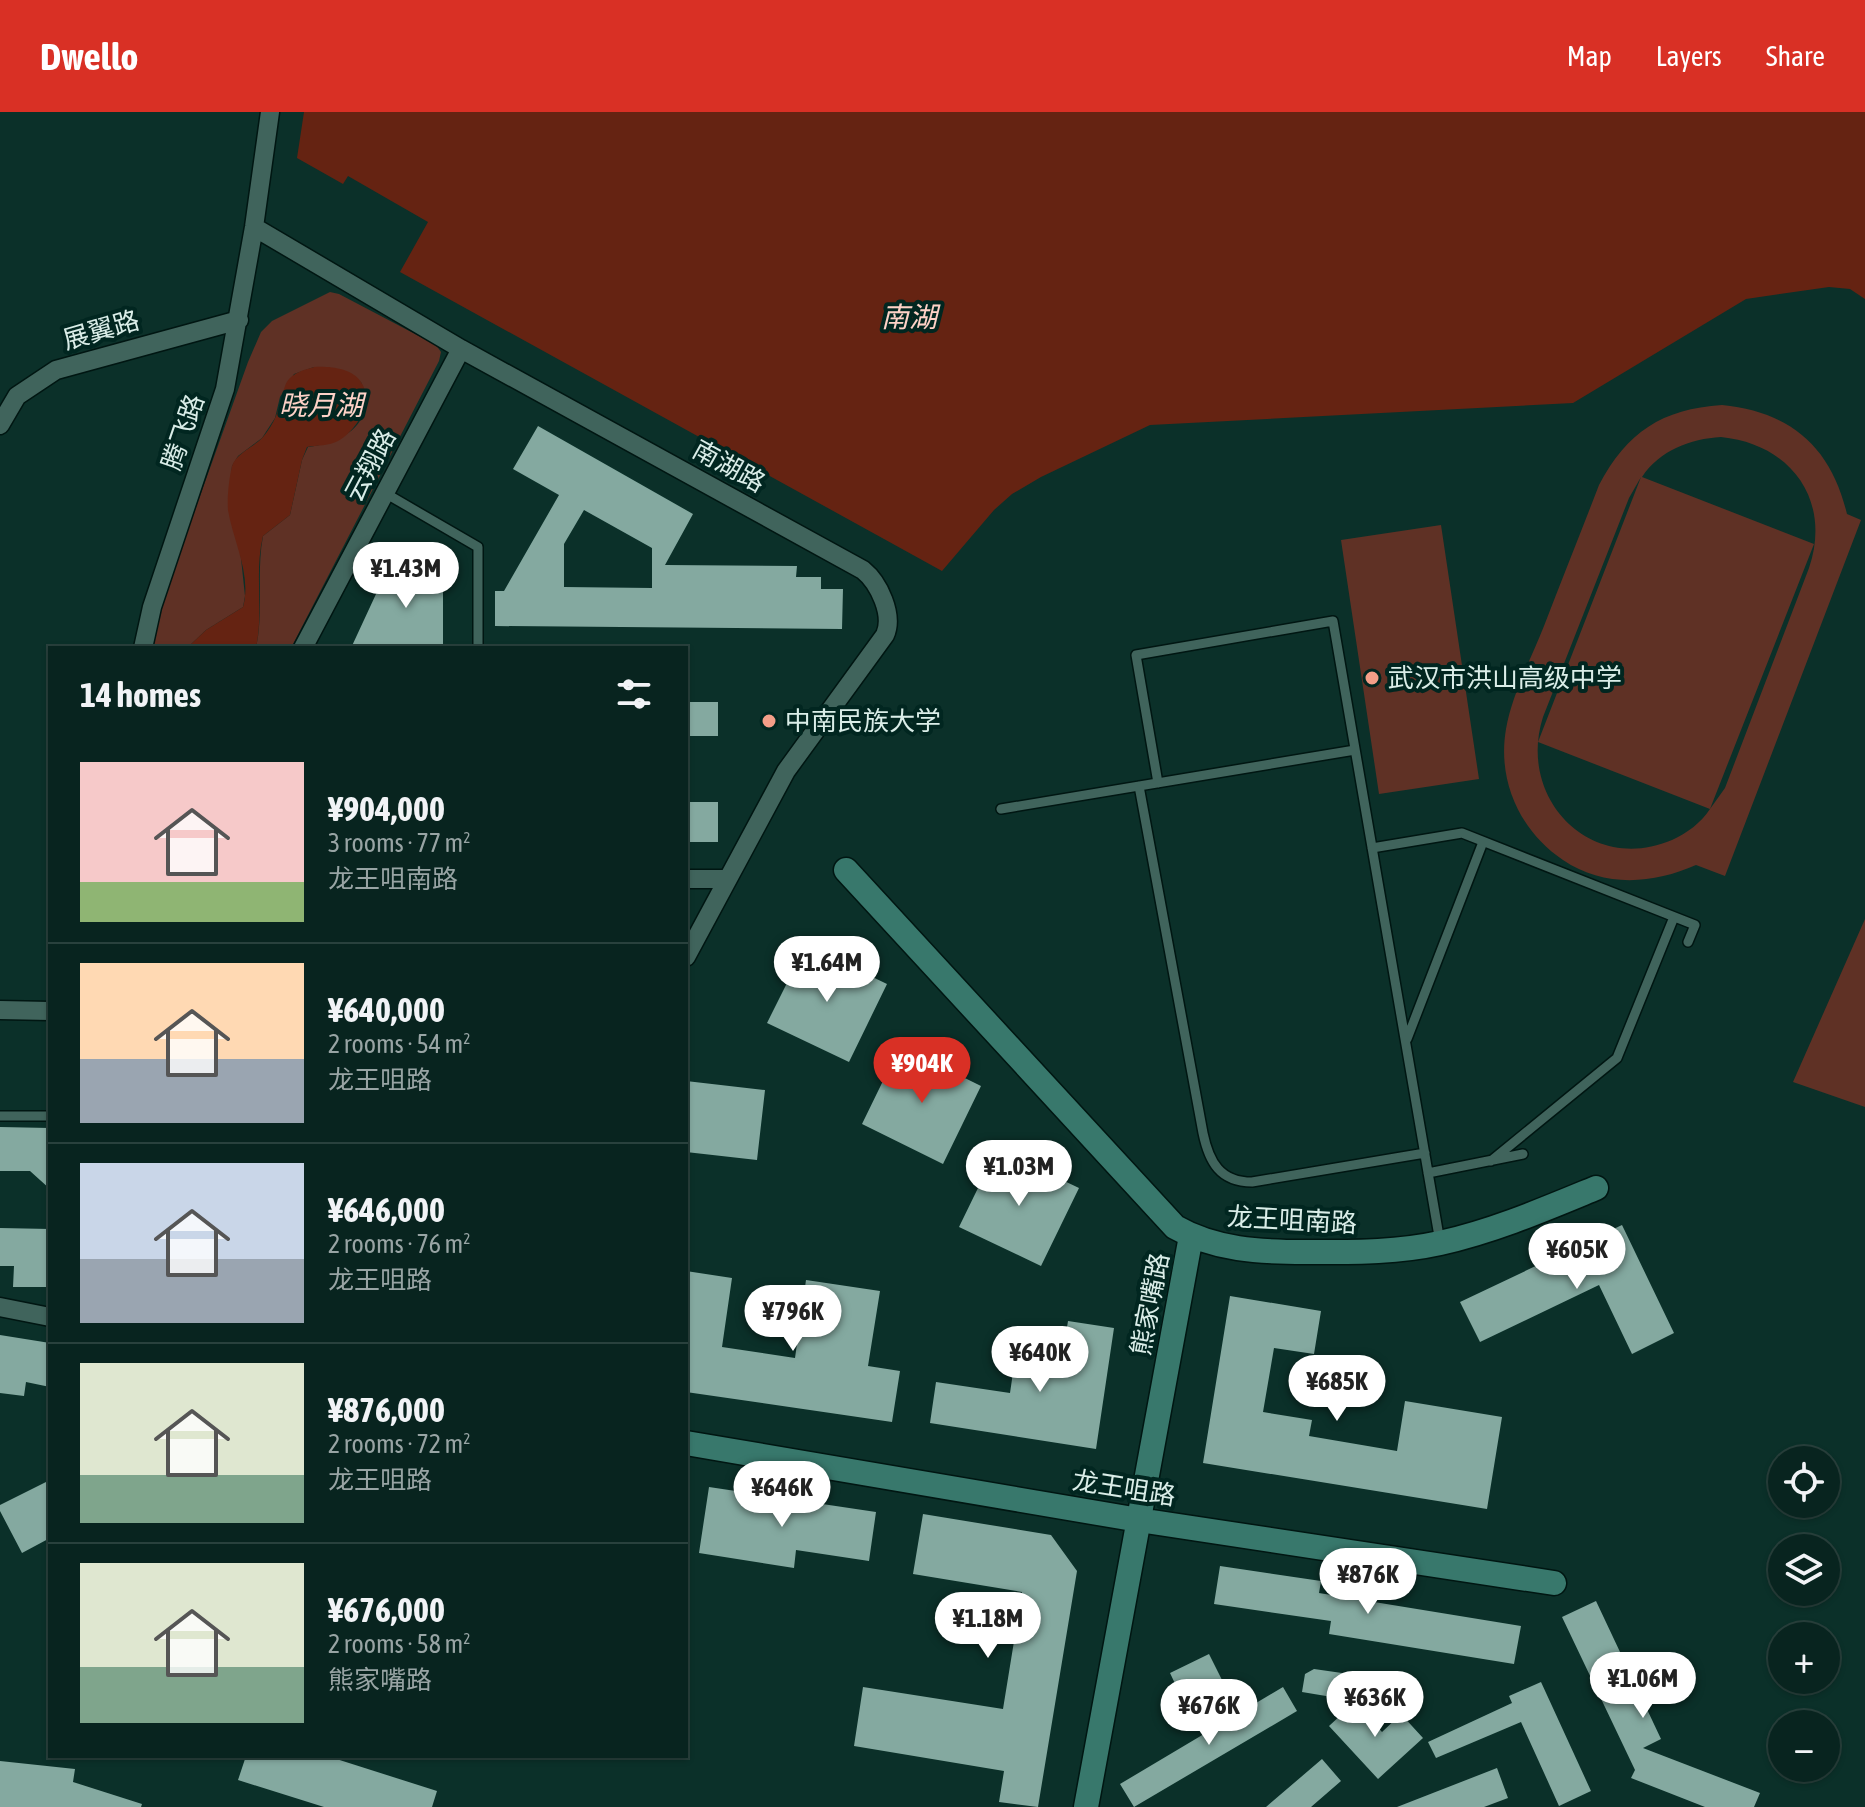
<!DOCTYPE html>
<meta charset="utf-8">
<style>
body{margin:0;font-family:"Asap Condensed","Noto Sans SC",sans-serif;background:#16302c;color:#f1f3f6;height:100vh;display:flex;flex-direction:column;font-size:30px;white-space:nowrap}
*{box-sizing:border-box;margin:0}
p{font-size:26px;color:#98a4a4}
.icon{flex:none;width:44px;height:44px;fill:none;stroke:currentColor;stroke-width:2;stroke-linecap:round;stroke-linejoin:round}
.map{position:relative;flex:1;overflow:hidden}
.panel{position:absolute;left:48px;top:534px;width:640px;height:1112px;display:flex;flex-direction:column;background:#08241f;border-radius:0px;box-shadow:0 2px 6px #0004,0 0 0 2px #29413d}
.panel>*{flex:none}
.fabs{position:absolute;left:1768px;top:1334px;display:grid;gap:16px}
.fabs a{display:grid;place-items:center;width:72px;height:72px;border-radius:50%;background:#08241f;box-shadow:0 2px 6px #0004,0 0 0 2px #29413d;font-size:40px}
.price{position:absolute;translate:-50% -68px;padding:0 18px;border-radius:28px;background:#fff;color:#222;font-size:26px;line-height:52px;filter:drop-shadow(0 2px 4px #0008)}
.price::after{content:'';position:absolute;left:50%;top:48px;width:24px;height:18px;margin-left:-12px;background:inherit;clip-path:polygon(0 0,100% 0,50% 100%)}
.price.on{background:#d93025;color:#fff}
ul{padding:0;list-style:none}
li{display:flex;align-items:center;gap:24px;height:200px;padding:0 32px}
li+li{border-top:2px solid #29413d}
li span{display:grid;place-items:center;flex:none;width:224px;height:160px;border-radius:0px;color:#555}
li>.icon{margin-inline-start:auto}
span .icon{width:96px;height:96px;fill:#fffc;stroke-width:1}
li b{font-size:34px}
h2{display:flex;justify-content:space-between;align-items:center;height:96px;padding:0 32px;font-size:34px}
header{display:flex;align-items:center;gap:48px;box-sizing:border-box;height:112px;padding:0 40px;background:#d93025;color:#fff}
header strong{font-size:38px}
nav{display:flex;gap:44px;margin-inline-start:auto;font-size:28px}
.map>svg:first-child{display:block}
.green{fill:#5f3125;fill-rule:evenodd}
.water{fill:#652312}
.building{fill:#84a9a0;fill-rule:evenodd}
.lines{fill:none;stroke-linecap:round;stroke-linejoin:round}
.lane-casing{stroke:#001612;stroke-width:12}
.street-casing{stroke:#001612;stroke-width:21}
.secondary-casing{stroke:#001612;stroke-width:27}
.lane{stroke:#40645c;stroke-width:9}
.street{stroke:#40645c;stroke-width:18}
.secondary{stroke:#38786c;stroke-width:24}
.poi-dot{fill:#f49e88;stroke:#012620;stroke-width:3}
.labels{text-anchor:middle;dominant-baseline:central;stroke-width:8;stroke-linejoin:round;paint-order:stroke}
.street-label{font-size:26px;fill:#daede8;stroke:#012620}
.poi-label{font-size:26px;fill:#daede8;stroke:#012620;text-anchor:start}
.water-label{font-size:28px;font-style:italic;fill:#fed2c7;stroke:#012620}
</style>
<header>
<strong>Dwello</strong>
<nav><a>Map</a><a>Layers</a><a>Share</a></nav>
</header>
<div class="map">
<svg width="1865" height="1695" viewBox="0 0 1865 1695">
<rect width="100%" height="100%" fill="#0b3029"/>
<path class="green" d="M330,180L339,182L436,233L441,240L439,249L291,536H256C264,499 256,461 263,424L290,403L302,348L308,335C343,331 378,311 361,270L314,255L294,262L280,285L275,306L262,326L238,344L232,354L228,394L240,437L245,484L243,495L206,518L187,536H152L162,490L248,250L261,220L272,209Z
M1722,293C1791,300 1831,335 1847,402L1861,408L1725,764L1696,753C1653,772 1604,776 1563,748C1520,719 1497,669 1506,617C1512,582 1531,547 1544,514C1562,467 1581,420 1599,373C1627,320 1662,297 1722,293ZM1721,325C1791,332 1832,388 1809,456L1725,676L1710,697L1814,432L1642,365C1660,338 1690,327 1721,325ZM1641,365L1538,630L1710,697C1701,711 1687,721 1672,728C1590,763 1517,686 1543,605L1629,386Z
M1441,413L1479,667L1379,682L1341,428Z
M1865,807V995L1793,970Z"/>
<path class="water" d="M304,0H1865V187L1850,177L1829,175L1746,187L1573,291L1150,313L1041,365L1012,382L994,398L942,459L400,160L428,110L348,64L343,72L297,46Z
M314,255C329,254 352,256 361,270C375,290 356,319 338,329C329,334 318,333 307,335L302,348L290,403L263,424C254,461 264,499 256,536H187L206,518L243,495C252,463 233,429 228,398C227,385 229,367 232,354C236,341 254,335 263,325C268,319 273,311 276,304C289,276 276,265 314,255Z"/>
<path class="building" d="M538,314L693,402L665,453L797,454L796,465H821V477H843L842,517L495,514V479H504L559,383L513,357ZM584,398L652,436V476L564,475V432Z
M443,453V536H351L389,454Z
M686,590H718V624H686Z
M686,690H718V730H686Z
M806,833L887,872L849,950L767,911Z
M900,934L981,974L943,1052L862,1012Z
M686,969L765,978L757,1048L686,1040Z
M0,1015L50,1016V1077L30,1059H0Z
M997,1037L1079,1076L1041,1154L959,1115Z
M1622,1113L1674,1221L1632,1242L1599,1173L1480,1230L1460,1190Z
M0,1116L50,1117V1175H13L14,1154H0Z
M686,1159L732,1166L722,1235L795,1246L806,1168L880,1179L868,1254L900,1259L892,1310L686,1280Z
M1230,1184L1321,1199L1314,1242L1274,1236L1263,1300L1312,1308L1309,1324L1397,1339L1405,1289L1502,1305L1487,1397L1203,1351Z
M1068,1209L1114,1216L1096,1337L930,1311L936,1270L1010,1281L1016,1240L1062,1247Z
M0,1223L50,1231V1275L26,1270L24,1284L0,1281Z
M50,1368V1426L22,1441L0,1399V1393Z
M709,1375L876,1400L869,1449L796,1438L794,1456L699,1441Z
M923,1402L1051,1423L1077,1459L1038,1695L999,1690L1004,1659L854,1634L863,1575L1003,1597L1022,1480L913,1462Z
M1220,1454L1321,1469L1319,1481L1521,1514L1514,1552L1329,1522L1331,1509L1214,1492Z
M1596,1489L1661,1627L1643,1636L1760,1681L1754,1695H1705L1631,1666L1635,1658L1562,1505Z
M1209,1542L1227,1578L1187,1597L1170,1561Z
M1314,1557L1342,1561L1338,1586L1302,1580L1305,1562Z
M1541,1570L1591,1679L1559,1694L1521,1610L1436,1646L1428,1630L1512,1591L1509,1584Z
M1283,1575L1297,1599L1134,1695L1120,1672Z
M1355,1590L1382,1620L1401,1602L1423,1626L1378,1667L1329,1614Z
M246,1644H327L437,1679L432,1695H324L238,1668Z
M1322,1647L1341,1669L1311,1695H1266Z
M0,1649L75,1657L73,1670L142,1692L141,1695H0Z
M1497,1656L1508,1686L1484,1695H1397Z"/>
<g class="lines">
<defs>
<path id="lane" d="M385,381L478,435V536
M1158,671L1136,543L1333,509L1440,1130
M1139,674L1203,1021C1209,1050 1220,1070 1252,1070L1425,1041
M1001,697L1355,638
M1372,736L1462,721L1695,813L1688,830
M1407,927L1483,730
M0,1004H50
M1491,1049L1617,946L1674,805
M1428,1061L1523,1042"/>
<path id="street" d="M254,115L461,237L863,458C879,471 894,503 885,523L786,659L686,845
M0,313L17,284L56,258L239,208
M143,536L152,495L225,277L254,115L270,0
M303,536L461,237
M686,767H728
M0,898L50,899
M0,1195L50,1205"/>
<path id="secondary" d="M846,758L1175,1115C1215,1138 1260,1140 1305,1140C1350,1140 1395,1141 1440,1131C1494,1119 1545,1097 1596,1076
M686,1331L1139,1408L1554,1471
M1086,1695L1191,1124"/>
</defs>
<use href="#lane" class="lane-casing"/>
<use href="#street" class="street-casing"/>
<use href="#secondary" class="secondary-casing"/>
<use href="#lane" class="lane"/>
<use href="#street" class="street"/>
<use href="#secondary" class="secondary"/>
</g>
<g class="poi-dot">
<circle cx="1372" cy="566" r="8"/>
<circle cx="769" cy="609" r="8"/>
</g>
<g class="labels">
<g class="street-label">
<text transform="translate(101 218) rotate(-16)">展翼路</text>
<text transform="translate(183 320) rotate(-71)">腾飞路</text>
<text transform="translate(370 353) rotate(-62)">云翔路</text>
<text transform="translate(729 354) rotate(29)">南湖路</text>
<text transform="translate(1292 1108) rotate(3)">龙王咀南路</text>
<text transform="translate(1150 1192) rotate(-79)">熊家嘴路</text>
<text transform="translate(1124 1376) rotate(9)">龙王咀路</text>
</g>
<g class="poi-label">
<text x="1388" y="566">武汉市洪山高级中学</text>
<text x="785" y="609">中南民族大学</text>
</g>
<g class="water-label">
<text x="909" y="205">南湖</text>
<text x="321" y="293">晓月湖</text>
</g>
</g>
</svg>
<div class="fabs">
<a><svg class="icon" aria-label="locate" viewBox="0 0 24 24"><circle cx="12" cy="12" r="6"/><path d="M12 2v4M12 18v4M2 12h4M18 12h4"/></svg></a>
<a><svg class="icon" aria-label="layers" viewBox="0 0 24 24"><path d="M12 4l9 5-9 5-9-5zM3 14l9 5 9-5"/></svg></a>
<a>+</a>
<a>−</a>
</div>
<b class="price" style="left:406px;top:498px">¥1.43M</b>
<b class="price" style="left:827px;top:892px">¥1.64M</b>
<b class="price on" style="left:922px;top:993px">¥904K</b>
<b class="price" style="left:1019px;top:1096px">¥1.03M</b>
<b class="price" style="left:1577px;top:1179px">¥605K</b>
<b class="price" style="left:793px;top:1241px">¥796K</b>
<b class="price" style="left:1040px;top:1282px">¥640K</b>
<b class="price" style="left:1337px;top:1311px">¥685K</b>
<b class="price" style="left:782px;top:1417px">¥646K</b>
<b class="price" style="left:1368px;top:1504px">¥876K</b>
<b class="price" style="left:988px;top:1548px">¥1.18M</b>
<b class="price" style="left:1643px;top:1608px">¥1.06M</b>
<b class="price" style="left:1375px;top:1627px">¥636K</b>
<b class="price" style="left:1209px;top:1635px">¥676K</b>
<section class="panel">
<h2>14 homes<svg class="icon" aria-label="filters" viewBox="0 0 24 24"><path d="M4 7h16M4 17h16"/><circle cx="9" cy="7" r="2"/><circle cx="15" cy="17" r="2"/></svg></h2>
<ul>
<li><span style="background:linear-gradient(#f6c9c9 75%,#8fb573 0)"><svg class="icon" aria-label="home" viewBox="0 0 24 24"><path d="M3 11l9-7 9 7M6 9v11h12V9"/></svg></span><div><b>¥904,000</b><p>3 rooms · 77 m²</p><p>龙王咀南路</p></div></li>
<li><span style="background:linear-gradient(#ffd9b3 60%,#9aa5b1 0)"><svg class="icon" aria-label="home" viewBox="0 0 24 24"><path d="M3 11l9-7 9 7M6 9v11h12V9"/></svg></span><div><b>¥640,000</b><p>2 rooms · 54 m²</p><p>龙王咀路</p></div></li>
<li><span style="background:linear-gradient(#c9d6e8 60%,#9aa5b1 0)"><svg class="icon" aria-label="home" viewBox="0 0 24 24"><path d="M3 11l9-7 9 7M6 9v11h12V9"/></svg></span><div><b>¥646,000</b><p>2 rooms · 76 m²</p><p>龙王咀路</p></div></li>
<li><span style="background:linear-gradient(#dfe7d0 70%,#7fa58c 0)"><svg class="icon" aria-label="home" viewBox="0 0 24 24"><path d="M3 11l9-7 9 7M6 9v11h12V9"/></svg></span><div><b>¥876,000</b><p>2 rooms · 72 m²</p><p>龙王咀路</p></div></li>
<li><span style="background:linear-gradient(#dfe7d0 65%,#7fa58c 0)"><svg class="icon" aria-label="home" viewBox="0 0 24 24"><path d="M3 11l9-7 9 7M6 9v11h12V9"/></svg></span><div><b>¥676,000</b><p>2 rooms · 58 m²</p><p>熊家嘴路</p></div></li>
</ul>
</section>
</div>
